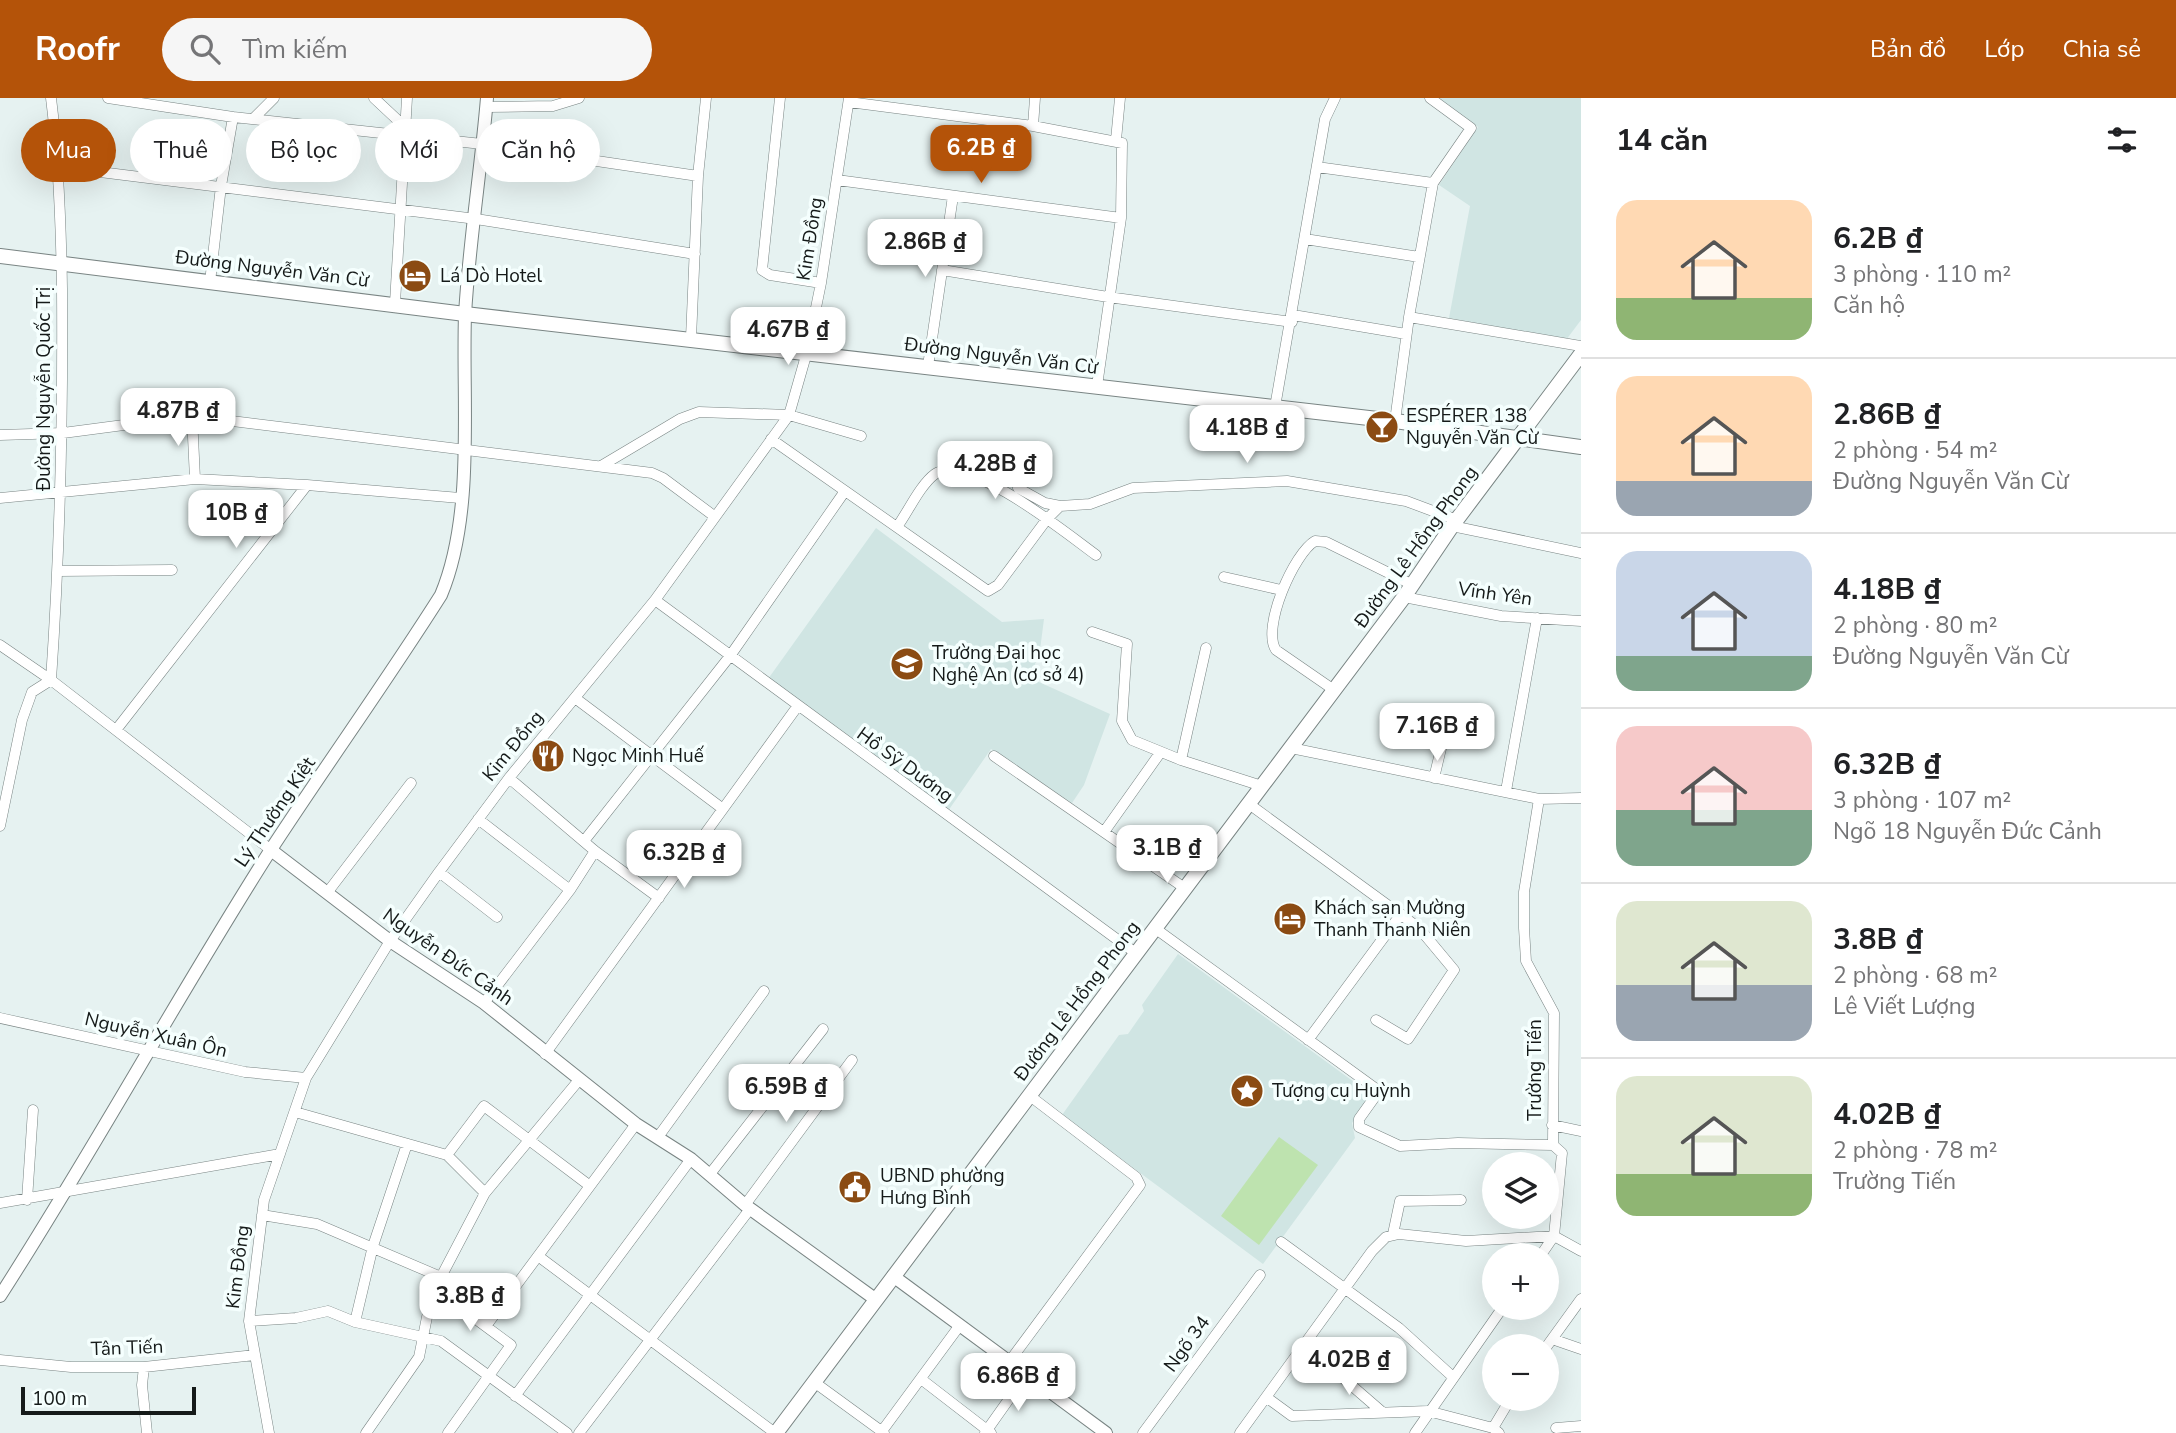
<!DOCTYPE html>
<html lang="vi">
<meta charset="utf-8">
<style>
body{margin:0;font-family:"Nunito Sans",sans-serif;background:#f6f6f6;color:#202124;height:100vh;display:flex;flex-direction:column;font-size:26px;white-space:nowrap}
*{box-sizing:border-box;margin:0}
p{font-size:23px;color:#757577}
.icon{flex:none;width:38px;height:38px;fill:none;stroke:currentColor;stroke-width:2;stroke-linecap:round;stroke-linejoin:round}
.map{position:relative;flex:1;overflow:hidden}
.side{display:flex;flex-direction:column;background:#fff;width:595px}
.side>*{flex:none}
.guide{position:absolute;left:21px;top:21px;width:665px;height:63px;display:flex;gap:14px}
.tools{position:absolute;left:1482px;top:1054px;display:grid;gap:14px}
.tools a{display:grid;place-items:center;width:77px;height:77px;border-radius:50%;background:#fff;box-shadow:0 7px 28px #0002;font-size:35px}
.scale{position:absolute;left:21px;bottom:18px;width:175px;box-sizing:border-box;padding-left:7px;border:4px solid #151a19;border-top:0;font-size:19px;line-height:24px;white-space:nowrap;color:#151a19;-webkit-text-stroke:5px #f5fffe;paint-order:stroke}
.price{position:absolute;translate:-50% -60px;padding:0 16px;border-radius:14px;background:#fff;color:#222;font-size:23px;line-height:46px;filter:drop-shadow(0 2px 4px #0008)}
.price::after{content:'';position:absolute;left:50%;top:42px;width:21px;height:16px;margin-left:-10px;background:inherit;clip-path:polygon(0 0,100% 0,50% 100%)}
.price.on{background:#b45309;color:#fff}
ul{padding:0;list-style:none}
li{display:flex;align-items:center;gap:21px;height:175px;padding:0 35px}
li+li{border-top:2px solid #e0e0e0}
li span{display:grid;place-items:center;flex:none;width:196px;height:140px;border-radius:21px;color:#555}
li>.icon{margin-inline-start:auto}
span .icon{width:84px;height:84px;fill:#fffc;stroke-width:1}
li b{font-size:30px}
h2{display:flex;justify-content:space-between;align-items:center;height:84px;padding:0 35px;font-size:30px}
.pill{padding:0 24px;border-radius:32px;background:#fff;box-shadow:0 7px 28px #0002;font-size:24px;line-height:63px}
.pill.on{background:#b45309;color:#fff}
header{display:flex;align-items:center;gap:42px;box-sizing:border-box;height:98px;padding:0 35px;background:#b45309;color:#fff}
header strong{font-size:33px}
nav{display:flex;gap:38px;margin-inline-start:auto;font-size:24px}
.search{width:490px;height:63px;background:#f6f6f6;display:flex;align-items:center;gap:18px;box-sizing:border-box;padding:0 24px;border-radius:38px;color:#757577;font-size:26px}
main{display:flex;flex:1;min-height:0}
.map>svg:first-child{display:block}
.built{fill:#d0e5e3}
.green{fill:#bee3af}
.lines{fill:none;stroke-linecap:round;stroke-linejoin:round}
.minor-casing{stroke:#798483;stroke-width:11}
.tertiary-casing{stroke:#798483;stroke-width:14}
.secondary-casing{stroke:#798483;stroke-width:16}
.minor{stroke:#fff;stroke-width:10}
.tertiary{stroke:#fff;stroke-width:12}
.secondary{stroke:#fff;stroke-width:14}
.labels{text-anchor:middle;dominant-baseline:central;stroke-width:7;stroke-linejoin:round;paint-order:stroke}
.street-label{font-size:19px;fill:#151a19;stroke:#f5fffe}
.poi-label{font-size:19px;fill:#151a19;stroke:#f5fffe;text-anchor:start}
</style>
<header>
<strong>Roofr</strong>
<div class="search"><svg class="icon" aria-label="search" viewBox="0 0 24 24"><circle cx="10" cy="10" r="6"/><path d="M15 15l6 6"/></svg>Tìm kiếm</div>
<nav><a>Bản đồ</a><a>Lớp</a><a>Chia sẻ</a></nav>
</header>
<main>
<div class="map">
<svg width="1581" height="1335" viewBox="0 0 1581 1335">
<rect width="100%" height="100%" fill="#e6f2f1"/>
<path class="built" d="M1438,0H1581V222L1566,242L1449,220L1470,108L1439,87L1478,29Z
M876,430L1002,524L1044,521L1040,552L1030,580L1110,616L1084,687L1072,705L991,651L948,713L768,581Z
M1178,856L1372,997L1352,1025L1355,1040L1263,1166L1062,1017L1119,937L1128,936L1144,913L1142,907Z"/>
<path class="green" d="M1279,1039L1318,1067L1259,1147L1221,1118Z"/>
<g class="lines">
<defs>
<path id="minor" d="M108,0L233,19L482,46L698,78
M374,0L405,29
M780,0L762,172L770,177L821,185
M849,4L1033,28L1122,45L1121,120L1097,288
M486,9L553,8L579,0
M253,21L274,0
M1033,28L1035,0
M1116,42L1120,0
M60,69L476,121L695,156
M1317,69L1433,85
M837,82L1121,120
M1305,141L1419,159
M942,172L1108,199L1292,224
M210,184L221,88L233,19
M395,205L407,0
M1293,217L1406,236
M1409,219L1581,248
M691,240L698,78L706,0
M928,268L953,98
M1275,309L1325,21L1335,0
M192,318L195,381
M1395,323L1409,219L1433,85L1471,30L1430,0
M0,337L63,335L192,318L652,375L663,380L714,418
M771,341L988,493L998,487L1047,421L1060,408L1090,406L1133,390L1287,383L1406,403L1457,422
M601,368L680,321L699,314L789,317L861,338
M1018,390L1045,405L1060,408
M0,400L195,381L307,387L460,400
M1452,428L1581,455
M897,429C908,414 920,387 935,376C966,354 1070,438 1096,457
M58,473L172,472
M1224,479L1281,492
M1404,499L1501,518L1581,523
M655,502L1137,856
M1092,534L1127,546L1122,623L1132,642L1181,662L1262,688
M0,547L51,582L271,752
M1334,592L1276,552C1261,530 1294,455 1315,443L1326,444L1413,487
M575,600L723,711
M116,632L307,387
M1291,650L1539,701L1581,700
M994,658L1186,791
M1181,662L1206,550
M509,680L595,753L659,800
M1434,680L1450,613
M1506,693L1537,520
M1539,701L1524,794V830L1526,863L1554,915L1553,1047L1562,1055L1554,1138L1541,1157
M1249,706L1419,830L1454,872L1408,941L1376,922
M478,721L570,792
M0,728L22,622L32,594L51,582C60,451 63,321 62,190C61,126 59,64 51,0
M1104,734L1160,655
M584,743L730,558L845,393
M439,774L497,819
M327,795L411,685
M1156,831L1379,993L1359,1021V1029L1400,1048L1458,1045L1553,1047
M484,905L570,792L595,753
M0,920L245,974L306,980
M1308,942L1401,816
M545,956L797,609
M295,1014L447,1057L485,1095
M1552,1027L1581,1033
M658,1039L764,893
M447,1057L484,1008L590,1088
M710,1076L823,931
M27,1102L33,1012
M0,1105L280,1056
M745,1107L852,962
M262,1117L317,1126L441,1179
M1393,1136L1400,1103L1461,1102
M1554,1138L1581,1153
M1281,1144L1399,1230L1453,1279
M538,1158L775,1335
M438,1193L511,1247L448,1335
M249,1223L296,1220L328,1213L355,1224L441,1243L567,1335
M355,1224L373,1148L407,1046
M486,1228L636,1026
M1552,1241L1581,1251
M1547,1248L1581,1201
M0,1262L71,1269H144L255,1257
M1009,1264L1140,1087L1136,1079L1030,998
M1328,1267L1381,1313
M144,1269L142,1287L147,1335
M921,1281L991,1335
M814,1284L884,1335
M515,1298L691,1061
M1266,1299L1292,1318L1428,1313L1493,1330L1499,1335
M1493,1330L1511,1300
M1556,1330L1581,1328
M882,1333L960,1227
M269,1335L249,1223L264,1102L306,980L390,843L439,774L509,680L655,502L789,317L807,254L821,185L849,0
M366,1335L419,1259L427,1219L441,1179L485,1095L579,982
M579,1335L750,1111
M985,1335L1026,1277
M1143,1335L1260,1177
M1240,1335L1372,1153L1386,1139L1399,1136L1466,1143L1554,1138
M1415,1335L1503,1209"/>
<path id="tertiary" d="M271,752L390,843L484,905L636,1026L691,1061L745,1107L875,1201
M893,1178L1106,1335
M0,1198C94,1052 177,899 270,753C326,667 386,584 441,497C475,416 462,304 465,217C469,145 481,72 487,0"/>
<path id="secondary" d="M0,158L465,216L1395,323L1581,349
M776,1335L1404,499L1452,428L1581,256"/>
</defs>
<use href="#minor" class="minor-casing"/>
<use href="#tertiary" class="tertiary-casing"/>
<use href="#secondary" class="secondary-casing"/>
<use href="#minor" class="minor"/>
<use href="#tertiary" class="tertiary"/>
<use href="#secondary" class="secondary"/>
</g>
<defs>
<symbol id="hotel-disc" viewBox="-11 -11 22 22"><circle r="9.5" fill="#8b4b13" stroke="#f5fffe"/><path d="M-6-4.5h1.5V1H6V5H4.5V3h-9V5H-6ZM-4 0a1.8 1.8 0 1 1 3.6 0ZM.5 0V-2.5h3Q6-2.5 6 0Z" fill="#fff"/></symbol>
<symbol id="bar-disc" viewBox="-11 -11 22 22"><circle r="9.5" fill="#8b4b13" stroke="#f5fffe"/><path d="M-6-5H6L.8 .8V4.5H3.5V6h-7V4.5H-.8V.8Z" fill="#fff"/></symbol>
<symbol id="university-disc" viewBox="-11 -11 22 22"><circle r="9.5" fill="#8b4b13" stroke="#f5fffe"/><path d="M0-5L7-2L0 1L-7-2ZM-4 1L0 2.5L4 1V4Q0 6-4 4Z" fill="#fff"/></symbol>
<symbol id="restaurant-disc" viewBox="-11 -11 22 22"><circle r="9.5" fill="#8b4b13" stroke="#f5fffe"/><path d="M-5-6h1v4h1v-4h1v4h1v-4h1v5L-1.5 .5V6h-2V.5L-5-1ZM5-6V6H3V1.5H1.5Q1.5-4 5-6Z" fill="#fff"/></symbol>
<symbol id="sight-disc" viewBox="-11 -11 22 22"><circle r="9.5" fill="#8b4b13" stroke="#f5fffe"/><path d="M0-6L1.8-2.2L6-1.7L2.9 1.2L3.7 5.4L0 3.3L-3.7 5.4L-2.9 1.2L-6-1.7L-1.8-2.2Z" fill="#fff"/></symbol>
<symbol id="civic-disc" viewBox="-11 -11 22 22"><circle r="9.5" fill="#8b4b13" stroke="#f5fffe"/><path d="M-.6-6.5H3V-4.5H.6V-3L4-1V1h2V6H-6V1h2V-1L-.6-3ZM-1.2 2.5V6h2.4V2.5Z" fill="#fff"/></symbol>
</defs>
<g fill-rule="evenodd">
<use href="#hotel-disc" x="396" y="159" width="38" height="38"/>
<use href="#bar-disc" x="1363" y="310" width="38" height="38"/>
<use href="#university-disc" x="888" y="547" width="38" height="38"/>
<use href="#restaurant-disc" x="529" y="639" width="38" height="38"/>
<use href="#hotel-disc" x="1271" y="802" width="38" height="38"/>
<use href="#sight-disc" x="1228" y="974" width="38" height="38"/>
<use href="#civic-disc" x="836" y="1070" width="38" height="38"/>
</g>
<g class="labels">
<g class="street-label">
<text transform="translate(810 141) rotate(-81)">Kim Đồng</text>
<text transform="translate(272 171) rotate(7)">Đường Nguyễn Văn Cừ</text>
<text transform="translate(1001 258) rotate(7)">Đường Nguyễn Văn Cừ</text>
<text transform="translate(44 291) rotate(-90)">Đường Nguyễn Quốc Trị</text>
<text transform="translate(1416 449) rotate(-54)">Đường Lê Hồng Phong</text>
<text transform="translate(1495 496) rotate(8)">Vĩnh Yên</text>
<text transform="translate(513 648) rotate(-51)">Kim Đồng</text>
<text transform="translate(905 667) rotate(36)">Hồ Sỹ Dương</text>
<text transform="translate(275 714) rotate(-56)">Lý Thường Kiệt</text>
<text transform="translate(448 859) rotate(35)">Nguyễn Đức Cảnh</text>
<text transform="translate(1077 903) rotate(-53)">Đường Lê Hồng Phong</text>
<text transform="translate(156 937) rotate(13)">Nguyễn Xuân Ôn</text>
<text transform="translate(1535 972) rotate(-90)">Trường Tiến</text>
<text transform="translate(238 1169) rotate(-83)">Kim Đồng</text>
<text transform="translate(1187 1246) rotate(-54)">Ngõ 34</text>
<text transform="translate(127 1250) rotate(-2)">Tân Tiến</text>
</g>
<g class="poi-label">
<text x="440" y="178">Lá Dò Hotel</text>
<text x="1406" y="318">ESPÉRER 138<tspan x="1406" dy="22">Nguyễn Văn Cừ</tspan></text>
<text x="932" y="555">Trường Đại học<tspan x="932" dy="22">Nghệ An (cơ sở 4)</tspan></text>
<text x="572" y="658">Ngọc Minh Huế</text>
<text x="1314" y="810">Khách sạn Mường<tspan x="1314" dy="22">Thanh Thanh Niên</tspan></text>
<text x="1272" y="993">Tượng cụ Huỳnh</text>
<text x="880" y="1078">UBND phường<tspan x="880" dy="22">Hưng Bình</tspan></text>
</g>
</g>
</svg>
<div class="tools">
<a><svg class="icon" aria-label="layers" viewBox="0 0 24 24"><path d="M12 4l9 5-9 5-9-5zM3 14l9 5 9-5"/></svg></a>
<a>+</a>
<a>−</a>
</div>
<div class="scale">100 m</div>
<b class="price on" style="left:981px;top:87px">6.2B ₫</b>
<b class="price" style="left:925px;top:181px">2.86B ₫</b>
<b class="price" style="left:788px;top:269px">4.67B ₫</b>
<b class="price" style="left:178px;top:350px">4.87B ₫</b>
<b class="price" style="left:1247px;top:367px">4.18B ₫</b>
<b class="price" style="left:995px;top:403px">4.28B ₫</b>
<b class="price" style="left:236px;top:452px">10B ₫</b>
<b class="price" style="left:1437px;top:665px">7.16B ₫</b>
<b class="price" style="left:1167px;top:787px">3.1B ₫</b>
<b class="price" style="left:684px;top:792px">6.32B ₫</b>
<b class="price" style="left:786px;top:1026px">6.59B ₫</b>
<b class="price" style="left:470px;top:1235px">3.8B ₫</b>
<b class="price" style="left:1349px;top:1299px">4.02B ₫</b>
<b class="price" style="left:1018px;top:1315px">6.86B ₫</b>
<div class="guide">
<a class="pill on">Mua</a>
<a class="pill">Thuê</a>
<a class="pill">Bộ lọc</a>
<a class="pill">Mới</a>
<a class="pill">Căn hộ</a>
</div>
</div>
<section class="side">
<h2>14 căn<svg class="icon" aria-label="filters" viewBox="0 0 24 24"><path d="M4 7h16M4 17h16"/><circle cx="9" cy="7" r="2"/><circle cx="15" cy="17" r="2"/></svg></h2>
<ul>
<li><span style="background:linear-gradient(#ffd9b3 70%,#8fb573 0)"><svg class="icon" aria-label="home" viewBox="0 0 24 24"><path d="M3 11l9-7 9 7M6 9v11h12V9"/></svg></span><div><b>6.2B ₫</b><p>3 phòng · 110 m²</p><p>Căn hộ</p></div></li>
<li><span style="background:linear-gradient(#ffd9b3 75%,#9aa5b1 0)"><svg class="icon" aria-label="home" viewBox="0 0 24 24"><path d="M3 11l9-7 9 7M6 9v11h12V9"/></svg></span><div><b>2.86B ₫</b><p>2 phòng · 54 m²</p><p>Đường Nguyễn Văn Cừ</p></div></li>
<li><span style="background:linear-gradient(#c9d6e8 75%,#7fa58c 0)"><svg class="icon" aria-label="home" viewBox="0 0 24 24"><path d="M3 11l9-7 9 7M6 9v11h12V9"/></svg></span><div><b>4.18B ₫</b><p>2 phòng · 80 m²</p><p>Đường Nguyễn Văn Cừ</p></div></li>
<li><span style="background:linear-gradient(#f6c9c9 60%,#7fa58c 0)"><svg class="icon" aria-label="home" viewBox="0 0 24 24"><path d="M3 11l9-7 9 7M6 9v11h12V9"/></svg></span><div><b>6.32B ₫</b><p>3 phòng · 107 m²</p><p>Ngõ 18 Nguyễn Đức Cảnh</p></div></li>
<li><span style="background:linear-gradient(#dfe7d0 60%,#9aa5b1 0)"><svg class="icon" aria-label="home" viewBox="0 0 24 24"><path d="M3 11l9-7 9 7M6 9v11h12V9"/></svg></span><div><b>3.8B ₫</b><p>2 phòng · 68 m²</p><p>Lê Viết Lượng</p></div></li>
<li><span style="background:linear-gradient(#dfe7d0 70%,#8fb573 0)"><svg class="icon" aria-label="home" viewBox="0 0 24 24"><path d="M3 11l9-7 9 7M6 9v11h12V9"/></svg></span><div><b>4.02B ₫</b><p>2 phòng · 78 m²</p><p>Trường Tiến</p></div></li>
</ul>
</section>
</main>
